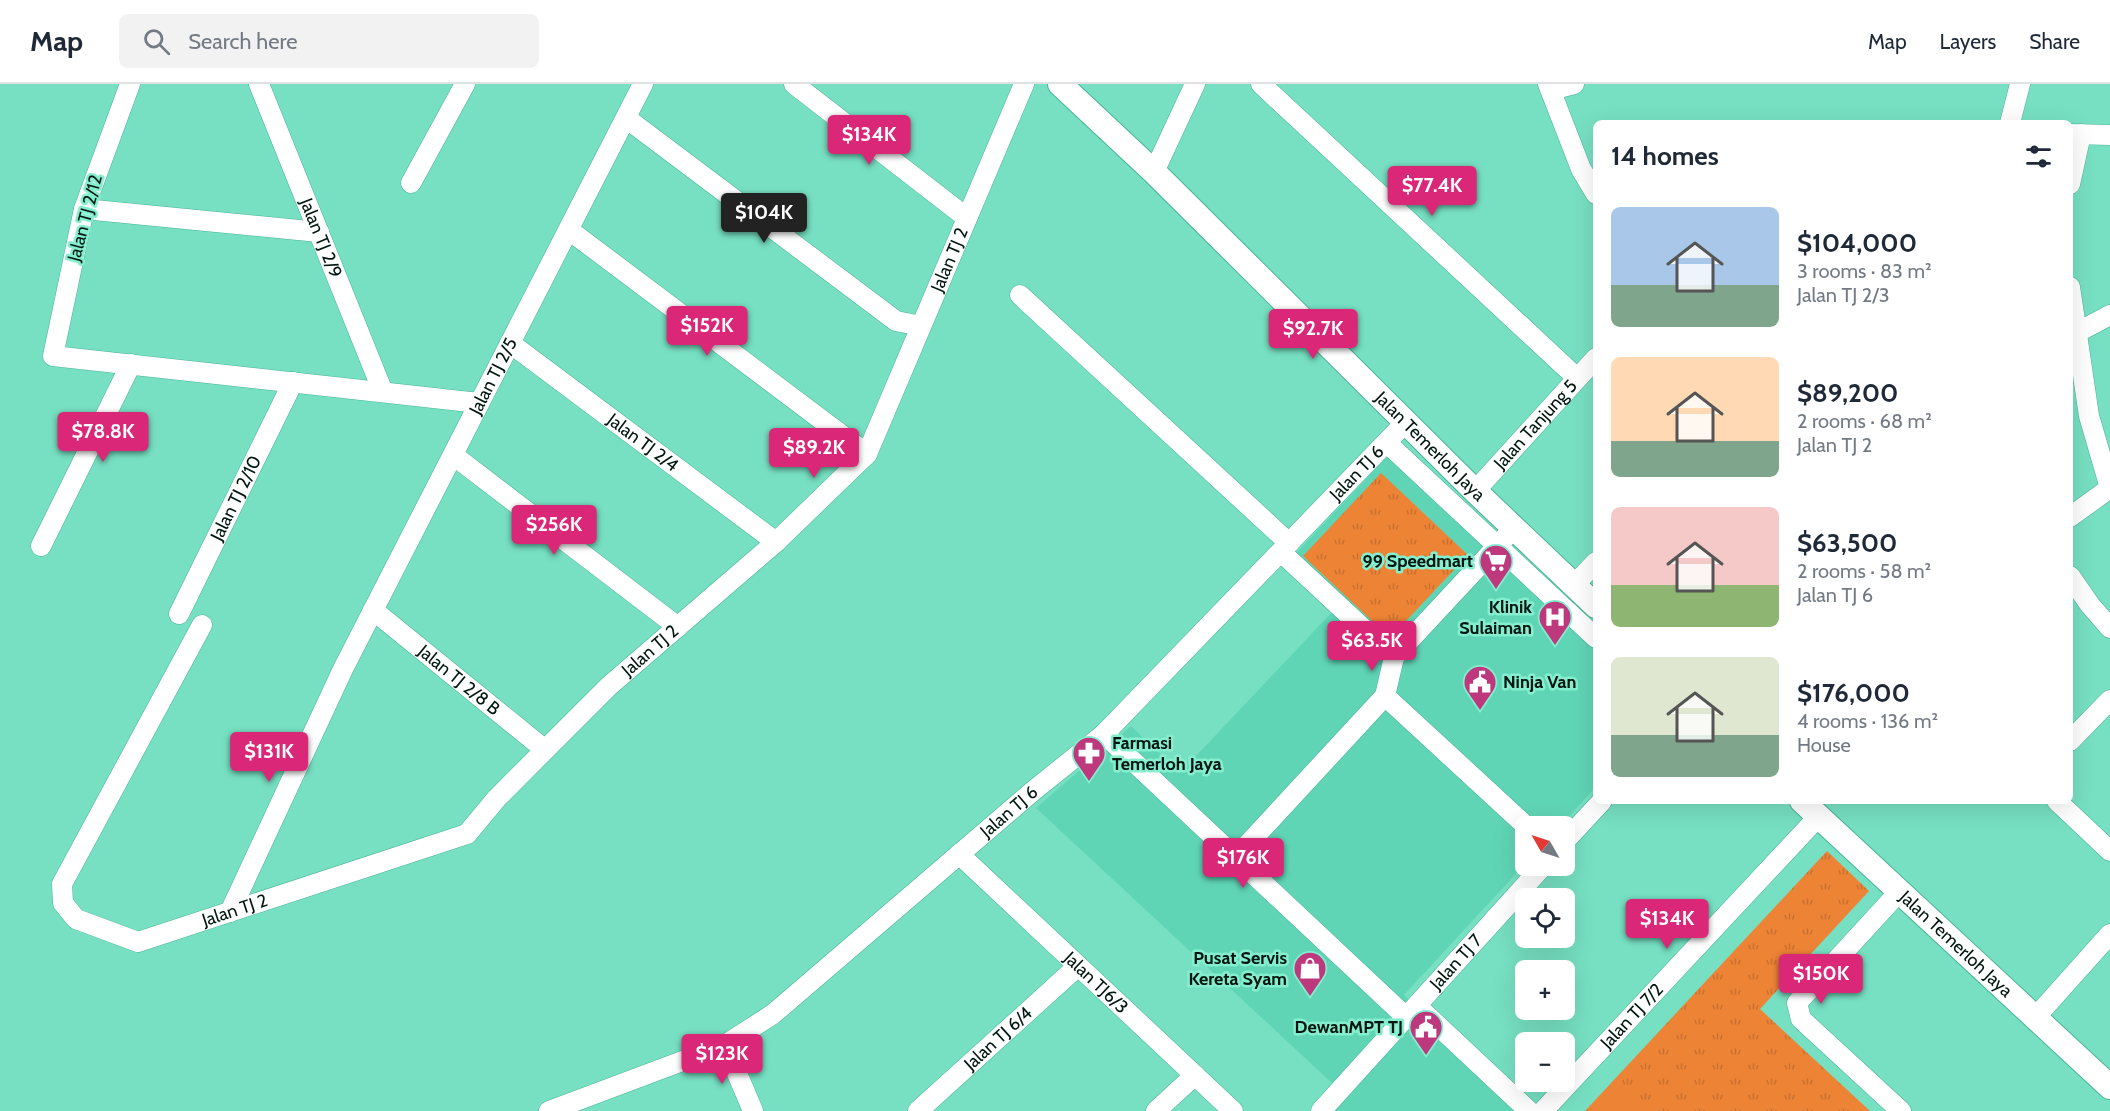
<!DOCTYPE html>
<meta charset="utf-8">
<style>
body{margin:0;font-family:Cabin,sans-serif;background:#f2f2f3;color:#1f2937;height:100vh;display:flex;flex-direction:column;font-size:22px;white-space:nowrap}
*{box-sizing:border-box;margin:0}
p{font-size:20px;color:#747a83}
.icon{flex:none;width:33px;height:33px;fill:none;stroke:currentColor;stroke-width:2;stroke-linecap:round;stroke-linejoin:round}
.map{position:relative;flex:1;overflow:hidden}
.details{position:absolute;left:1593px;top:36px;width:480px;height:684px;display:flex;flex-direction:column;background:#fff;border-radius:9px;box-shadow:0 6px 24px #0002}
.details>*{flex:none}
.needle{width:39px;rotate:309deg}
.fabs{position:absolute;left:1515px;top:732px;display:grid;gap:12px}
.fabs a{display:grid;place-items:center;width:60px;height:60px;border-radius:9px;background:#fff;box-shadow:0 6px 24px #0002;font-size:30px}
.price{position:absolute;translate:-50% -51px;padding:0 14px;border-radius:6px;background:#db2777;color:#fff;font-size:20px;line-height:39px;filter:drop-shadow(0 2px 3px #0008)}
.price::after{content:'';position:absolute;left:50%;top:36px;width:18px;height:14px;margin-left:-9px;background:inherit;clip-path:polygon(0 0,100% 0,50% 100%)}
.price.current{background:#222;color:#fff}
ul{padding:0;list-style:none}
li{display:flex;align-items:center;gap:18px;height:150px;padding:0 18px}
li span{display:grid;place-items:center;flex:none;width:168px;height:120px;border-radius:9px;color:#555}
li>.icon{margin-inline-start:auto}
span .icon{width:72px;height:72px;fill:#fffc;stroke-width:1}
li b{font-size:26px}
h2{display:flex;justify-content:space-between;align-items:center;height:72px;padding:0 18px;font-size:26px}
header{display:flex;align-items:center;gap:36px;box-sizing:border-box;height:84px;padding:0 30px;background:#fff;border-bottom:2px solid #e0e1e3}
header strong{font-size:28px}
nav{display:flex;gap:33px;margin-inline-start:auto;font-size:21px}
.search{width:420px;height:54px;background:#f2f2f3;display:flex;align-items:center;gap:15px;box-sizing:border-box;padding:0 21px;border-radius:9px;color:#747a83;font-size:22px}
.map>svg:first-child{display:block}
.built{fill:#60d5b6}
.grass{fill:url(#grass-tufts)}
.pitch{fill:#ed8335}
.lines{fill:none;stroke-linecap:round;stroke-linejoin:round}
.minor-casing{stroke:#48b397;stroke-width:21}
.tertiary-casing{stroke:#48b397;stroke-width:26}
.minor{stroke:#fff;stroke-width:20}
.tertiary{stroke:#fff;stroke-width:24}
.labels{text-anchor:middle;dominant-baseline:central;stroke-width:5;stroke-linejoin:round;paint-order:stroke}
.street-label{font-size:18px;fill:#011610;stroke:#85eecf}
.poi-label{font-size:18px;font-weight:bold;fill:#011610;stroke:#85eecf;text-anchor:end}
</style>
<header>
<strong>Map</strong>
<div class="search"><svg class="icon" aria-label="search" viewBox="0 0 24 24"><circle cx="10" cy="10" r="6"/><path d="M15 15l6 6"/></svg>Search here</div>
<nav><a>Map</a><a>Layers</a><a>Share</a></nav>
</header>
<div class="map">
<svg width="2110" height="1027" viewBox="0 0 2110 1027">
<defs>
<pattern id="grass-tufts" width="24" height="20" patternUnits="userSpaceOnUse" patternTransform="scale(1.5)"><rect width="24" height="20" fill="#ed8335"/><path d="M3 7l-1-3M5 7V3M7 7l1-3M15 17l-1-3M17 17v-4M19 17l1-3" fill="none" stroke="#c9702e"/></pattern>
</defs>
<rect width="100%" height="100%" fill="#77e0c2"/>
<path class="built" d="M1400,359L1596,541V703L1560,742H1526L1525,780L1404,911L1518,1022L1513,1027H1335L1347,1013L1036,724L1131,642L1180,689L1332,528L1284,482Z"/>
<path class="grass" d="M1381,389L1468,471L1390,554L1303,472Z
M1827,767L1869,807L1760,925L1870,1027H1585Z"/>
<path class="pitch" d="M1612,1004L1637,1027H1590Z"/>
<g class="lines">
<defs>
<g id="minor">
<path d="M130,0L84,125L53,272L479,319"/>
<path id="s1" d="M259,0L383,308"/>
<path d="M794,0L967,134"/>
<path d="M1261,0L1577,294"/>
<path d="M1548,0L1581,85L1596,110"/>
<path d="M1551,6L1574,0"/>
<path d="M626,34L896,237L921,242"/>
<path d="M2010,39L2020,0"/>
<path d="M2070,50L2110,51"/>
<path d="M1154,88L1195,0"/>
<path d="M411,99L465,0"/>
<path d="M2070,100L2081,50"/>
<path d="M84,125L319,148"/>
<path d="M569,146L867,370"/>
<path d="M2070,203L2089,332L2110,404"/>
<path d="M1020,211L1289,459"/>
<path d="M2076,249L2110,231"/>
<path id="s2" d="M510,259L776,458"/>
<path d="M1387,359L1596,554"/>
<path d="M453,371L678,543"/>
<path id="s3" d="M1475,407L1596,274"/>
<path d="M2070,433L2110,404"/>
<path d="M41,462L131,280"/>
<path d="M1281,468L1394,573L1514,444"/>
<path d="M2070,492L2090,521L2110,544"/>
<path d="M1574,501L1596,478"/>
<path id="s4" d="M373,526L544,665"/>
<path id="s5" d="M179,530L293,298"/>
<path id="s6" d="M202,541L62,800L63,819L76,835L138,858L467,750L497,714L609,602L776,458L867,370L1024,0"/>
<path d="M1385,612L1394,573"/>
<path d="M1104,650L1406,933"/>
<path d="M2070,657L2110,616"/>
<path d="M2057,717L2110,767"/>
<path d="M1564,758L1602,717"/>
<path id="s7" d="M959,770L1233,1027"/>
<path d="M1236,773L1385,612L1526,742"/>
<path d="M1899,808L1797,919L1801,935L1901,1027"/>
<path id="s8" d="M230,828L343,585L643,0"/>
<path d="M1417,922L1529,1027"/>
<path d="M2034,935L2110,850"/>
<path d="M725,961L753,1027"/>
<path id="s9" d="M549,1027L725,961L773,930L1033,707L1104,650L1406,338"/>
<path id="s10" d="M918,1027L1078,882"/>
<path d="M1156,1027L1195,991"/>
<path id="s11" d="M1321,1027L1543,782"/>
<path id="s12" d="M1543,1027L1819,732"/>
</g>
<g id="tertiary">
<path id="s13" d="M1060,0L1154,88L1475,407L1596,522"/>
<path id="s14" d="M1802,717L2110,1003"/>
</g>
</defs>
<use href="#minor" class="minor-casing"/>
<use href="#tertiary" class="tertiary-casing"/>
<use href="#minor" class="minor"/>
<use href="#tertiary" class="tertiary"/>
</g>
<defs>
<symbol id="supermarket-pin" viewBox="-11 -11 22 30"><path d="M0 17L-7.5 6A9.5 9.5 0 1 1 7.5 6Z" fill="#bd387d" stroke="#85eecf"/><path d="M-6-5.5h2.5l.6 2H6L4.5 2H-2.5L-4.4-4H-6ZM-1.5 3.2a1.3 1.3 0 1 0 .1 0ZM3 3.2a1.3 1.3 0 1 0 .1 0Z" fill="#fff"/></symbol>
<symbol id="hospital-pin" viewBox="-11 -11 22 30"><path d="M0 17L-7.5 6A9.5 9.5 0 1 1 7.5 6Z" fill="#bd387d" stroke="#85eecf"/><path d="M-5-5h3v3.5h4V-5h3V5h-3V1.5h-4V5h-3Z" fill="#fff"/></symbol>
<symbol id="civic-pin" viewBox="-11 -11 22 30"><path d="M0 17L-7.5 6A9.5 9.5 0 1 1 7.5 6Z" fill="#bd387d" stroke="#85eecf"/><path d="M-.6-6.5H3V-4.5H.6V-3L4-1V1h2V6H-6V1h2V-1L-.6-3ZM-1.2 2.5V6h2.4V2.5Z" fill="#fff"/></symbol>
<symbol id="pharmacy-pin" viewBox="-11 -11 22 30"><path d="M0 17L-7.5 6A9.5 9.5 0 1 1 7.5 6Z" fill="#bd387d" stroke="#85eecf"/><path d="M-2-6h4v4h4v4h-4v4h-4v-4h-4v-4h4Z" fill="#fff"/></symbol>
<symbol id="shop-pin" viewBox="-11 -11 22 30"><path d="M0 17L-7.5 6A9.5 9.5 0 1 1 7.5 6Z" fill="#bd387d" stroke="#85eecf"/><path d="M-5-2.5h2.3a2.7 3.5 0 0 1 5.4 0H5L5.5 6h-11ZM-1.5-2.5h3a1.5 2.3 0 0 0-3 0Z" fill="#fff"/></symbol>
</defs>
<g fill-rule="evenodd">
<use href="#supermarket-pin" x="1477" y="458" width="38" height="52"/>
<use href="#hospital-pin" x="1536" y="514" width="38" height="52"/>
<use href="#civic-pin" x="1461" y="579" width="38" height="52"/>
<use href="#pharmacy-pin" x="1070" y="650" width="38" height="52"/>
<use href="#shop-pin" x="1291" y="865" width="38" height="52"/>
<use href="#civic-pin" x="1407" y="924" width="38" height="52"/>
</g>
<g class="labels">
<g class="street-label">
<text transform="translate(85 134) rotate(-75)">Jalan TJ 2/12</text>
<text stroke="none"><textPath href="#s1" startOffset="166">Jalan TJ 2/9</textPath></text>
<text stroke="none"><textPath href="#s6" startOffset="1510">Jalan TJ 2</textPath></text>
<text stroke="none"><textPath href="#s8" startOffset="597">Jalan TJ 2/5</textPath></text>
<text stroke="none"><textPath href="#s3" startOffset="90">Jalan Tanjung 5</textPath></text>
<text stroke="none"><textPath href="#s2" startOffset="166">Jalan TJ 2/4</textPath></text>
<text stroke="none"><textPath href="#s13" startOffset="518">Jalan Temerloh Jaya</textPath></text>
<text stroke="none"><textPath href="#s9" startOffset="1042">Jalan TJ 6</textPath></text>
<text stroke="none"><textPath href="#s5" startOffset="129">Jalan TJ 2/10</textPath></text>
<text stroke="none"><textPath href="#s6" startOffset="1006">Jalan TJ 2</textPath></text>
<text stroke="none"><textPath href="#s4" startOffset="111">Jalan TJ 2/8 B</textPath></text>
<text stroke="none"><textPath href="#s9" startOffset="556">Jalan TJ 6</textPath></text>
<text stroke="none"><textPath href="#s6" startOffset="502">Jalan TJ 2</textPath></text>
<text stroke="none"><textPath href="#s14" startOffset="210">Jalan Temerloh Jaya</textPath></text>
<text stroke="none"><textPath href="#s11" startOffset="201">Jalan TJ 7</textPath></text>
<text stroke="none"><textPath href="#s7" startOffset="188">Jalan TJ6/3</textPath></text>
<text stroke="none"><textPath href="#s12" startOffset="130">Jalan TJ 7/2</textPath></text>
<text stroke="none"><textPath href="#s10" startOffset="108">Jalan TJ 6/4</textPath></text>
</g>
<g class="poi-label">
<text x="1473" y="477">99 Speedmart</text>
<text x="1532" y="523">Klinik<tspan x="1532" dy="21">Sulaiman</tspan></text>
<text x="1503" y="598" text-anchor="start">Ninja Van</text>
<text x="1112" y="659" text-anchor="start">Farmasi<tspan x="1112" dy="21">Temerloh Jaya</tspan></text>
<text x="1287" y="874">Pusat Servis<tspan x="1287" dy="21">Kereta Syam</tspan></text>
<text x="1403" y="943">DewanMPT TJ</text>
</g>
</g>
</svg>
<div class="fabs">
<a><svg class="needle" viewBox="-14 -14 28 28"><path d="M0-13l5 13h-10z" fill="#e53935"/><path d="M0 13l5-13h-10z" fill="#747a83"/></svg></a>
<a><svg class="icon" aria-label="locate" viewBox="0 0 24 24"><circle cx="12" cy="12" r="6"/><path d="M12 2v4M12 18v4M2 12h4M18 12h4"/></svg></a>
<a>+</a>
<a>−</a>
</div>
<b class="price" style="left:869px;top:82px">$134K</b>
<b class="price" style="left:1432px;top:133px">$77.4K</b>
<b class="price current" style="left:764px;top:160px">$104K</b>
<b class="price" style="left:707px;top:273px">$152K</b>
<b class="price" style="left:1313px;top:276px">$92.7K</b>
<b class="price" style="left:103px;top:379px">$78.8K</b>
<b class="price" style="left:814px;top:395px">$89.2K</b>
<b class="price" style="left:554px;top:472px">$256K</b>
<b class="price" style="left:1372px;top:588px">$63.5K</b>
<b class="price" style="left:269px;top:699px">$131K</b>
<b class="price" style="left:1243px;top:805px">$176K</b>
<b class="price" style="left:1667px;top:866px">$134K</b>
<b class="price" style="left:1821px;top:921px">$150K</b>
<b class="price" style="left:722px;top:1001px">$123K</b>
<section class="details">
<h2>14 homes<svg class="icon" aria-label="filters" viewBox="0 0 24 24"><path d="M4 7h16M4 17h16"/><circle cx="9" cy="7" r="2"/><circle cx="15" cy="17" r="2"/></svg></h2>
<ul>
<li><span style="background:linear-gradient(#a9c7e8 65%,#7fa58c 0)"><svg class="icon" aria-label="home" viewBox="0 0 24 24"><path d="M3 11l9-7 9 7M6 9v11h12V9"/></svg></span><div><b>$104,000</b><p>3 rooms · 83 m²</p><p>Jalan TJ 2/3</p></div></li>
<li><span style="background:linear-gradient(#ffd9b3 70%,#7fa58c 0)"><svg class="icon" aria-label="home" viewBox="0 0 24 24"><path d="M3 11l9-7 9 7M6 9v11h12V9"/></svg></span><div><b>$89,200</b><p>2 rooms · 68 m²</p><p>Jalan TJ 2</p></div></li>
<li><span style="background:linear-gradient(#f6c9c9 65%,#8fb573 0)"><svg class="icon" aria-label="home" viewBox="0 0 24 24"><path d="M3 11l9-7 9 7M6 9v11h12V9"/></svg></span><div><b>$63,500</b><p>2 rooms · 58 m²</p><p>Jalan TJ 6</p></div></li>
<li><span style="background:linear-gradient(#dfe7d0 65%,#7fa58c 0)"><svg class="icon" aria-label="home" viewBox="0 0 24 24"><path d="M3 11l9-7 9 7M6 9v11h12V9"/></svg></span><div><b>$176,000</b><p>4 rooms · 136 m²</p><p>House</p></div></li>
</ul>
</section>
</div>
